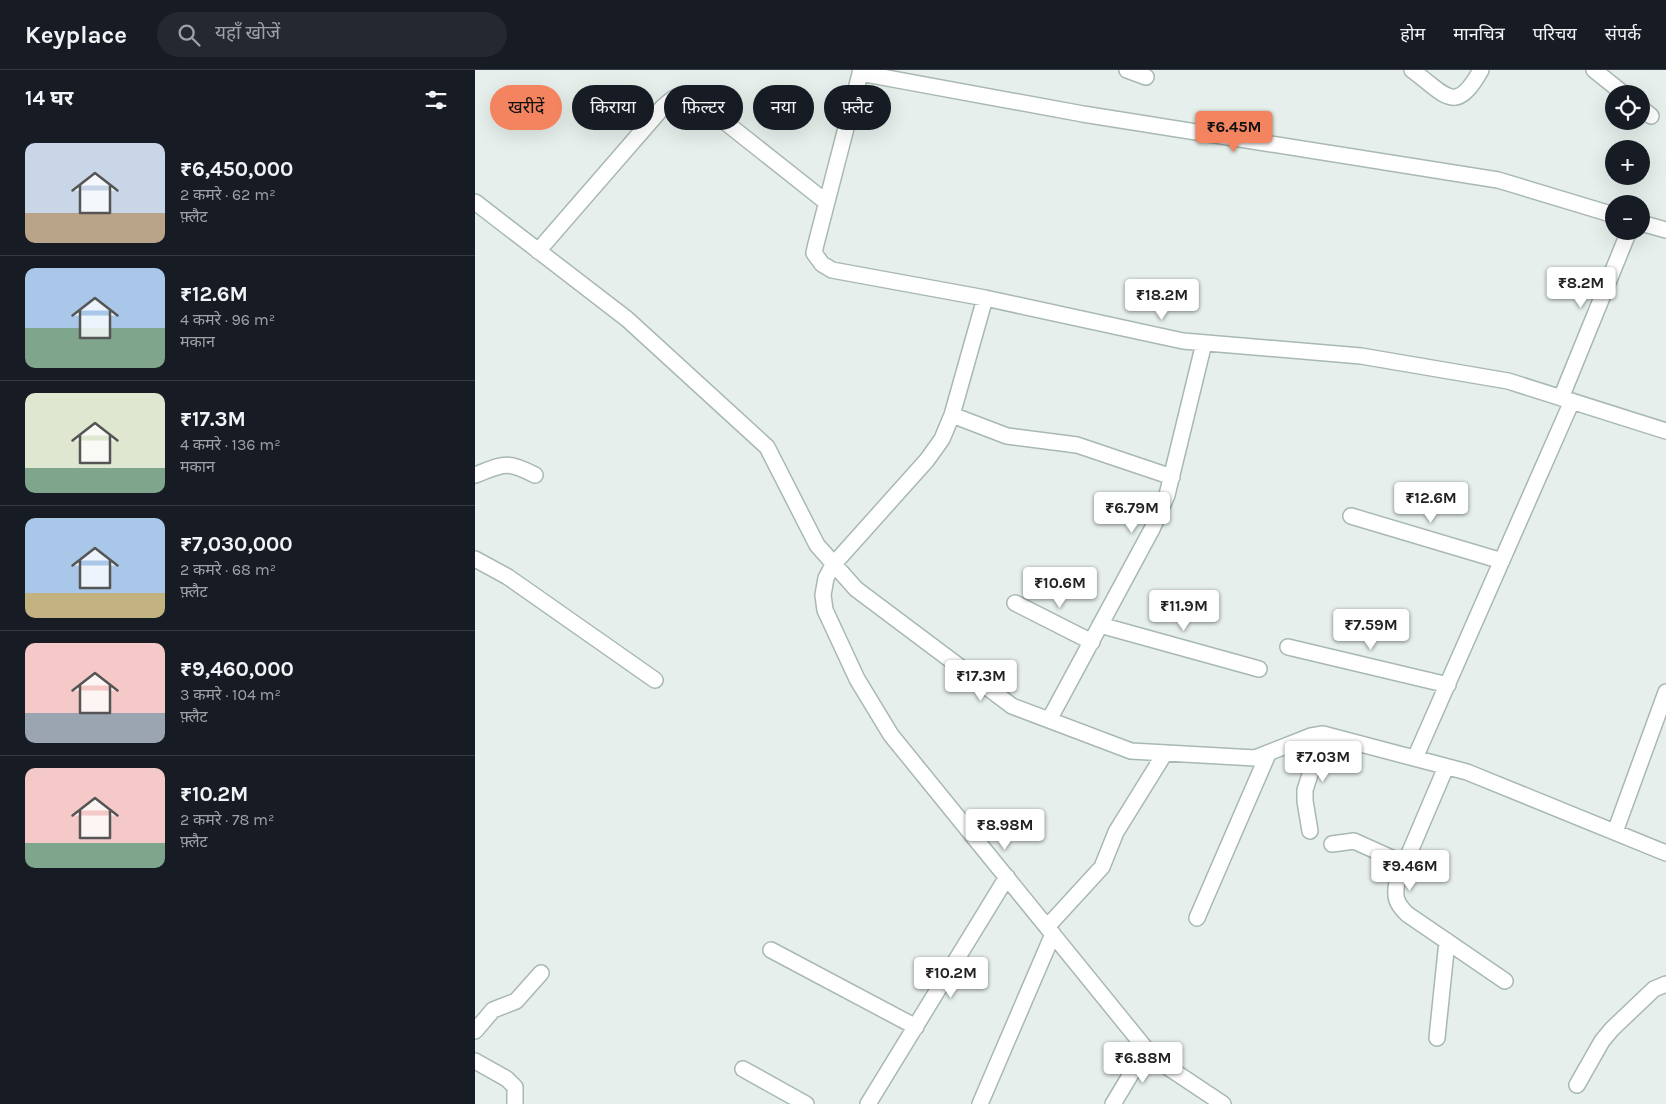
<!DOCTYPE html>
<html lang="hi">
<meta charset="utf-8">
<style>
body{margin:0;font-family:Karla,"Noto Sans Devanagari",sans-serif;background:#242831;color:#f1f3f6;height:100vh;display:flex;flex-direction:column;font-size:19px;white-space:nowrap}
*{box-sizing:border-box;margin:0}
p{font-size:16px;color:#9ea1a6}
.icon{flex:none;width:28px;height:28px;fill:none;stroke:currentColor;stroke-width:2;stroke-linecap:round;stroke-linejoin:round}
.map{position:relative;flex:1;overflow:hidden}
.drawer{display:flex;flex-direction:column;background:#171b24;width:475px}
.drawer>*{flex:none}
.guide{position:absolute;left:15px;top:15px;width:475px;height:45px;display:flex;gap:10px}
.tools{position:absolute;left:1130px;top:15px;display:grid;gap:10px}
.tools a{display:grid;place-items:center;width:45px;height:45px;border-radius:50%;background:#171b24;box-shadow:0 5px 20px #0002;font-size:25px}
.price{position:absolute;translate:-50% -42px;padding:0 11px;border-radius:5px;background:#fff;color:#222;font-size:16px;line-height:32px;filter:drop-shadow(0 1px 2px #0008)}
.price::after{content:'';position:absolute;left:50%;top:30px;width:15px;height:11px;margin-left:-8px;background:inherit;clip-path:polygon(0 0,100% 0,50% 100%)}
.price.active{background:#f4845f;color:#111}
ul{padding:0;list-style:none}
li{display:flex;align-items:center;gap:15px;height:125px;padding:0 25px}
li+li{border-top:1px solid #363941}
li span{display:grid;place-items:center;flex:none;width:140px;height:100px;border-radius:10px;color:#555}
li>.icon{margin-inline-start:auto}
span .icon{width:60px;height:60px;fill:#fffc;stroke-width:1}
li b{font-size:21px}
h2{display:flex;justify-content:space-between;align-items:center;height:60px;padding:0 25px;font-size:21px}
.tag{padding:0 18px;border-radius:22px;background:#171b24;box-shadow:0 5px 20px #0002;font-size:18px;line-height:45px}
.tag.active{background:#f4845f;color:#111}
header{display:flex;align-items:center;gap:30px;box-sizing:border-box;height:70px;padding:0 25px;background:#171b24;border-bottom:1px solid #363941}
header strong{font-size:24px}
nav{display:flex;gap:28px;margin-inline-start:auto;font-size:18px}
.search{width:350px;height:45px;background:#242831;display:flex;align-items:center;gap:12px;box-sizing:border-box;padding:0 18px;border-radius:28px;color:#9ea1a6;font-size:19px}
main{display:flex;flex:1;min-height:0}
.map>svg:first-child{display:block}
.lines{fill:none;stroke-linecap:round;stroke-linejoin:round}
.minor-casing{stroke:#a8b8b2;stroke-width:18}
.minor{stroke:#fff;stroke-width:15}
</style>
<header>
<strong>Keyplace</strong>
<div class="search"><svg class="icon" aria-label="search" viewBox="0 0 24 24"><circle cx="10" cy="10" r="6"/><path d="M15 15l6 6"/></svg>यहाँ खोजें</div>
<nav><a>होम</a><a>मानचित्र</a><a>परिचय</a><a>संपर्क</a></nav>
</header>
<main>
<section class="drawer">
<h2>14 घर<svg class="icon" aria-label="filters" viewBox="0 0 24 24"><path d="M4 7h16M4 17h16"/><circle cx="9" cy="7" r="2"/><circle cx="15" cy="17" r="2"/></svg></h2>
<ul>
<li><span style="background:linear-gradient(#c9d6e8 70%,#b9a48a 0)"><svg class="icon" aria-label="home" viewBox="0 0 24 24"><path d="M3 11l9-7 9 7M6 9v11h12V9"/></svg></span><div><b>₹6,450,000</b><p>2 कमरे · 62 m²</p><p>फ़्लैट</p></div></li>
<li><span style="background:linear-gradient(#a9c7e8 60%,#7fa58c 0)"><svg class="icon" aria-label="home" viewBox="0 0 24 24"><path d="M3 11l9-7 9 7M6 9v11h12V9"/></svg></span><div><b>₹12.6M</b><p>4 कमरे · 96 m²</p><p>मकान</p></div></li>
<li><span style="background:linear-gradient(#dfe7d0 75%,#7fa58c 0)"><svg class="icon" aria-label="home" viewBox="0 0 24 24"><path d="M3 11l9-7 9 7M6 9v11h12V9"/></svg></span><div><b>₹17.3M</b><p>4 कमरे · 136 m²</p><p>मकान</p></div></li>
<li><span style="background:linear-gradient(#a9c7e8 75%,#c2b280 0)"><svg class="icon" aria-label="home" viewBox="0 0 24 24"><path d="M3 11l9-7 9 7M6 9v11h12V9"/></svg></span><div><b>₹7,030,000</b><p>2 कमरे · 68 m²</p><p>फ़्लैट</p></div></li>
<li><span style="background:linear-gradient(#f6c9c9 70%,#9aa5b1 0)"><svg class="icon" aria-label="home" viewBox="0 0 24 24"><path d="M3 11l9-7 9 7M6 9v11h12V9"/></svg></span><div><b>₹9,460,000</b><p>3 कमरे · 104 m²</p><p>फ़्लैट</p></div></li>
<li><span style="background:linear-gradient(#f6c9c9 75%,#7fa58c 0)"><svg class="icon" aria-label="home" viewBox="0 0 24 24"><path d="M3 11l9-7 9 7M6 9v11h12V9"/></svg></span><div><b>₹10.2M</b><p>2 कमरे · 78 m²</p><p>फ़्लैट</p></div></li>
</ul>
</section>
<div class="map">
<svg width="1191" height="1034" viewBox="0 0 1191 1034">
<rect width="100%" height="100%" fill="#e6efeb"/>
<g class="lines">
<defs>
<path id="minor" d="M386,0L341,174L339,183L347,194L357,200L510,228L708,271L886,286L1033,311L1191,361
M652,0L671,7
M937,0C971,25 980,46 1006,0
M1119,0L1149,24
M385,3L608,44L1023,110L1139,145
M1166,38L1176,46
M0,132L152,249L292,377L342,475L381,519L537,636L656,681L780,688L836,666L848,664L992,702L1191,783
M1166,153L1191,160
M63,181L188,37C201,25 205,23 221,29L351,132
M510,228L477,345L467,369L452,390L358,495L351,508L348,525L350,540L382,609L416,665L671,979L685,992L748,1034
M1086,328L1154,161
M477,345L532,366L602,375L697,407
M0,405C29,394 31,390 60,405
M876,446L1027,491
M0,489L33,507L180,610
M540,533L617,572
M625,555L784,599
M813,577L973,615
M574,650L677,459L692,425L729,273
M940,688L1097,331
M971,697L922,812C919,827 921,833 932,844L1030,911
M835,761L830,731V720L848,664
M1140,762L1191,622
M857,774L879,771L930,794
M722,848L793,684
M572,857L627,797L641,762L690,683
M296,880L441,957
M0,961L18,940L41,931L66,903
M962,968L972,871
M0,991L32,1009L40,1017V1034
M268,999L331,1034
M1102,1015L1127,971L1137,959L1179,919L1191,914
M393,1034L532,807
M505,1034L578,864
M638,1034L671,979"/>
</defs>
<use href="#minor" class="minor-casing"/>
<use href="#minor" class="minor"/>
</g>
</svg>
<div class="tools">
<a><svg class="icon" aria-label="locate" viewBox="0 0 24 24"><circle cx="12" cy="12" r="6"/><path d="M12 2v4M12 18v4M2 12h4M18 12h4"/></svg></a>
<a>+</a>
<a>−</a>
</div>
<b class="price active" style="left:759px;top:83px">₹6.45M</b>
<b class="price" style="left:1106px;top:239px">₹8.2M</b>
<b class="price" style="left:687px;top:251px">₹18.2M</b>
<b class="price" style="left:956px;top:454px">₹12.6M</b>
<b class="price" style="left:657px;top:464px">₹6.79M</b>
<b class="price" style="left:585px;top:539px">₹10.6M</b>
<b class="price" style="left:709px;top:562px">₹11.9M</b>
<b class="price" style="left:896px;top:581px">₹7.59M</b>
<b class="price" style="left:506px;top:632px">₹17.3M</b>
<b class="price" style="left:848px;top:713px">₹7.03M</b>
<b class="price" style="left:530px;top:781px">₹8.98M</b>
<b class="price" style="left:935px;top:822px">₹9.46M</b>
<b class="price" style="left:476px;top:929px">₹10.2M</b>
<b class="price" style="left:668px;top:1014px">₹6.88M</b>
<div class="guide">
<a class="tag active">खरीदें</a>
<a class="tag">किराया</a>
<a class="tag">फ़िल्टर</a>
<a class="tag">नया</a>
<a class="tag">फ़्लैट</a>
</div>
</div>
</main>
